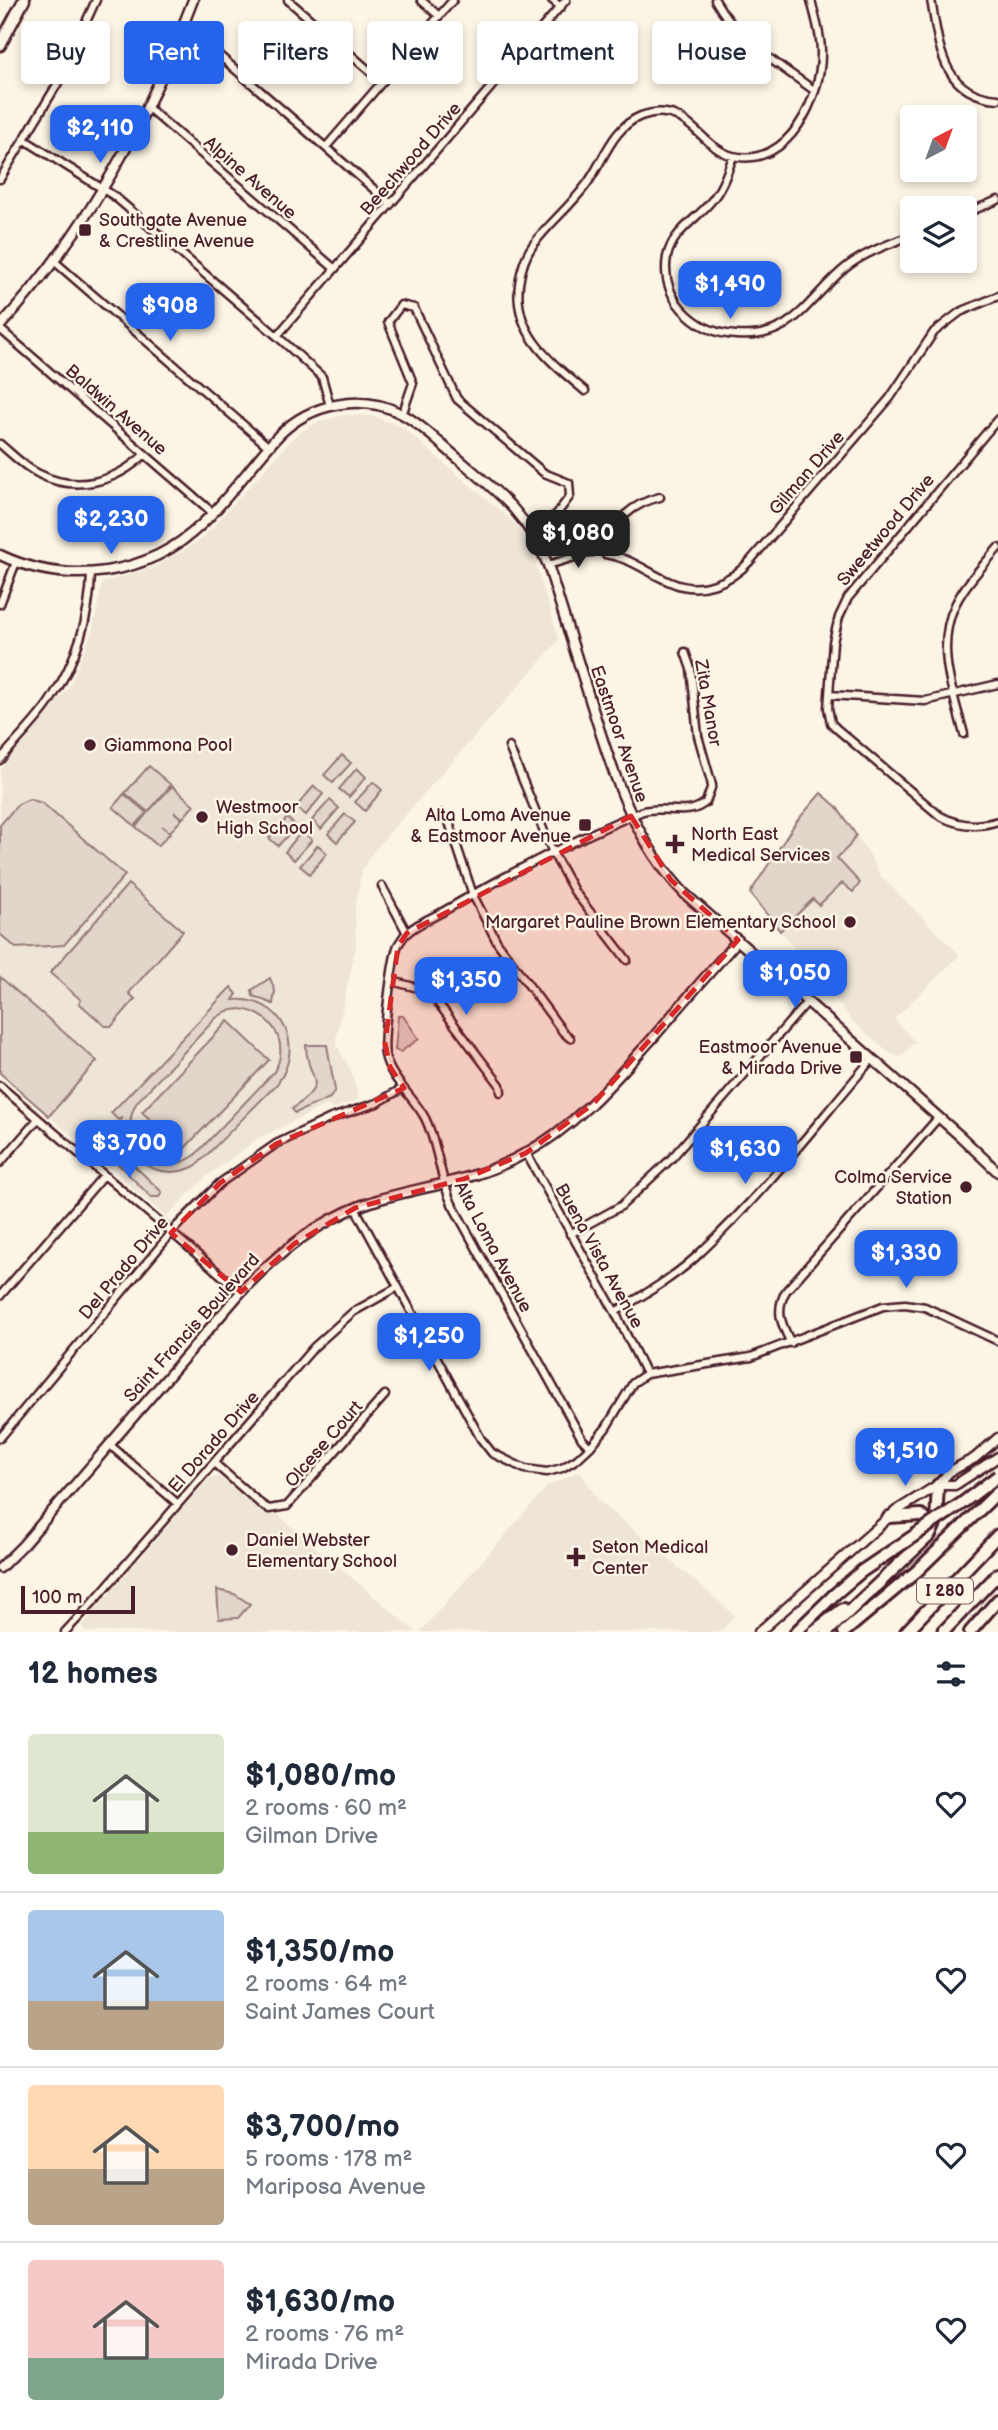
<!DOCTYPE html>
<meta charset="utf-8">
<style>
body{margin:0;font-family:"Balsamiq Sans",sans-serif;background:#f2f2f3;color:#1f2937;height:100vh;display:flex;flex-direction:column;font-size:26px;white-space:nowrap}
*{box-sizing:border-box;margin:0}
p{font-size:23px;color:#747a83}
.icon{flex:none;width:38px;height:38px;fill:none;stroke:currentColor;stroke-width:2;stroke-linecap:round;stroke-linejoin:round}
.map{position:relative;height:1632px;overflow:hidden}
.drawer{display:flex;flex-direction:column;background:#fff;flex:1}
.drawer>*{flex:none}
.top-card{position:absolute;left:21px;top:21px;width:957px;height:63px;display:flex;gap:14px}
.needle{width:46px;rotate:41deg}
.tools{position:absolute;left:900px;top:105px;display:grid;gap:14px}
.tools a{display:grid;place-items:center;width:77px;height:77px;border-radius:7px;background:#fff;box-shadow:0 4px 10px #0003;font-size:35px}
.scale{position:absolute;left:21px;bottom:18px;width:114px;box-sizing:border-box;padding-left:7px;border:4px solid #4a1f2b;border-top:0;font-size:19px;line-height:24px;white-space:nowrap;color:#4a1f2b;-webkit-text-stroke:5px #fcf5e5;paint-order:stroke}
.price{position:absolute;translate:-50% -60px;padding:0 16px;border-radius:14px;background:#2563eb;color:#fff;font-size:23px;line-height:46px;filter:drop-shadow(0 2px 4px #0008)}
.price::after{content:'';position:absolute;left:50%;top:42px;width:21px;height:16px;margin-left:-10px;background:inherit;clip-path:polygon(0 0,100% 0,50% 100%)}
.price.selected{background:#222;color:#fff}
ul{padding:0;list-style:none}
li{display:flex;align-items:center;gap:21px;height:175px;padding:0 28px}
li+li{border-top:2px solid #e0e1e3}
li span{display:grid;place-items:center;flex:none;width:196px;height:140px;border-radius:7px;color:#555}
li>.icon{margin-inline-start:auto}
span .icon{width:84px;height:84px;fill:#fffc;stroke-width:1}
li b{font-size:30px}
h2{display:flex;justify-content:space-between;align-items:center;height:84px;padding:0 28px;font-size:30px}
.chip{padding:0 24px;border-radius:7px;background:#fff;box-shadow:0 4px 10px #0003;font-size:24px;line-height:63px}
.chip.selected{background:#2563eb;color:#fff}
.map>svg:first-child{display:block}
.built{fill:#eee5d7}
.green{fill:#e2d5ca;stroke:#967a7a;stroke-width:2;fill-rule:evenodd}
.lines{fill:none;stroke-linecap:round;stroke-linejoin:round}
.minor-casing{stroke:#4a1f2b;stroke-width:11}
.tertiary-casing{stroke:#4a1f2b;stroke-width:13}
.primary-casing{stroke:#4a1f2b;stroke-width:15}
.motorway-casing{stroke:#4a1f2b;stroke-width:16}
.minor{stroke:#fcf5e5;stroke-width:6}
.tertiary{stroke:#fcf5e5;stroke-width:8}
.primary{stroke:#fcf5e5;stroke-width:10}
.motorway{stroke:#fcf5e5;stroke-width:10}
.motorway-bridge-casing{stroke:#4a1f2b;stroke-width:16;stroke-linecap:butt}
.motorway-bridge{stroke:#fcf5e5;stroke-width:10}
.marked{fill:#d62828;fill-opacity:0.2;stroke:#d62828;stroke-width:5;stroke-dasharray:14 9;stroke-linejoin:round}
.poi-dot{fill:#4a1f2b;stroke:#fcf5e5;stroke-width:2.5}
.labels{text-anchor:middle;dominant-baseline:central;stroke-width:5;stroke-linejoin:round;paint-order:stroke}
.shield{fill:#fcf5e5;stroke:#7f5f63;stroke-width:2}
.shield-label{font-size:16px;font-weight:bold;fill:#4a1f2b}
.street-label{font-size:18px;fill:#4a1f2b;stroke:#fcf5e5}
.poi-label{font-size:18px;fill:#4a1f2b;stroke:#fcf5e5;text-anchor:start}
</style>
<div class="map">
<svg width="998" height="1632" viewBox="0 0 998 1632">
<rect width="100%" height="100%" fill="#fcf5e5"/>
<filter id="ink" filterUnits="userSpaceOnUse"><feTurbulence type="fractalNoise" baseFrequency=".0143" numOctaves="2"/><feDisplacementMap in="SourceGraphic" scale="14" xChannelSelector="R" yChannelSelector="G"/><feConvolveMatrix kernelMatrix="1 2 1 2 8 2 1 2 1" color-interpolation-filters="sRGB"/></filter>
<g filter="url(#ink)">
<path class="built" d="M345,415L373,416L402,427L517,525L533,556L559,640L372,853L362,871L355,908L356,946L336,1038L337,1046L351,1071L359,1100L333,1109L327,1105L259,1138L207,1176L166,1217L49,1116L97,1061L0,977V770L69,687L93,629L102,583L154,567L201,540L295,436L319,421Z
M821,793L842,815L870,855L879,874L960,955L894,1019L915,1042L900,1057L888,1052L853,1022L750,893L796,822Z
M580,1471L598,1500L735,1615L721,1632H420L548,1486Z
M220,1477L257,1509L266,1514L278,1515L416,1632H85L82,1626L140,1558L209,1478Z"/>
<path class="green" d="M342,755L351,763L333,783L324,775Z
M149,766L171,785L149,811L172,786L194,805L183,818L174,812L182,819L170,832L162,826L170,833L158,846L136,827L148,812L125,793Z
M357,768L366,777L349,797L339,789Z
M373,782L382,790L365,811L355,802Z
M314,786L323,794L306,815L296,807Z
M821,793L836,806L856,835L849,846L837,858L860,883L853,892L842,883L819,905L813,899L780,931L750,893L796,822Z
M124,794L147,813L135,826L113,807Z
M29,799L42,803L125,875L64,945L16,948L0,934V825L18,804Z
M330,800L339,808L321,829L312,820Z
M345,814L355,822L337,842L328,834Z
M287,818L296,826L278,846L269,838Z
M302,831L312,840L294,860L285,852Z
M318,845L327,853L310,874L300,866Z
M128,884L183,931L129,993L135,999L112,1026H105L79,1003L81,1000L50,973Z
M0,977L97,1061L49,1116L0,1073Z
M270,978L275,991L273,1004L253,996L252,990Z
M231,987L237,994L233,1000C282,996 306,1046 277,1084L197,1165C160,1185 121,1159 121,1118L118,1120L111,1113ZM240,1009C272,1012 291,1044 274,1072L194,1156C156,1181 114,1141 137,1102L216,1018L227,1011Z
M398,1016H403L419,1039L400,1052L395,1050Z
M228,1021L269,1060L183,1150L142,1112Z
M306,1045H327L335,1090L330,1098L295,1113L292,1109C333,1079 306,1082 306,1045Z
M107,1140L162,1192L159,1197H151L101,1147Z
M217,1590L234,1594L250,1604L238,1618L219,1619Z"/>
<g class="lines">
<defs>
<path id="minor" d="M288,0L382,82
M421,0L439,16
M552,0L561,7
M715,0C738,41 778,64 815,91
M931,0C939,44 941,95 998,99
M184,25L391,204
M147,107L335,269
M25,140L114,196L277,336L322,377L330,406
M326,147L453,0
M733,156C728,171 723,186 713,199C697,220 673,230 667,257C663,279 671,300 688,315C701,327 718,334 736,335C796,340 809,295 849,265C868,251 890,244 912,235
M0,179L58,83L96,0
M964,214L998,200
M54,261L269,447
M0,329L213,513
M277,336L566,0
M585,391C551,362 513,334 519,284C521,270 525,256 533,245C549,223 570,207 586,185C603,163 612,127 641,116C688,99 698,147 733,156C789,169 822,96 821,52C821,34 815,17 811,0
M402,415L413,383L388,322L401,305L414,308L457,399L544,473L569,483L570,496L556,515L532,530
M998,419L848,598L839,617L833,642L828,708L831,723L837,729L940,816C959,826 977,828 998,821
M0,444C12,454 24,467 39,474C76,493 116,482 145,454
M605,554C632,558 646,572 670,582C699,595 730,583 750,561L890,398L934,332L960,312L998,296
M548,565L598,550C616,525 626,505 660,497
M0,604L16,562
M829,695L925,701L998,684
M964,734C953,693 935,647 955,605C965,584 983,566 998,548
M509,747L553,853L574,891L627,960
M0,760C16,741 36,722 50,701C75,663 90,620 91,573
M442,814L449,822L473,895L497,942L563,1032L570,1038
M382,886L407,933
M392,981L418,988L435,999L500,1085L501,1092
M0,1086L241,1292
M526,1153L615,1312L646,1374
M0,1163L38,1119
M355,1208L481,1439L492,1453L525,1469L547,1472L562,1468L577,1459L590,1447L606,1428L633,1383L646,1374L751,1357L883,1306L905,1304L925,1307L998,1341
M570,1234L621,1206L671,1159L807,1002
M0,1296L104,1175
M615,1312C645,1294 677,1276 702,1251C764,1193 817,1123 872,1059
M791,1343C781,1324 775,1310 786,1291L939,1117
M0,1438L178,1225L220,1183L276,1144L331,1118L377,1103L403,1088
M110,1445L178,1504
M590,1447L582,1439L452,1204C439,1176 438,1144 425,1118C414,1097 390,1079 385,1055C382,1040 392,959 398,945C400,942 402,939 404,936C413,925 432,918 444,911C508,874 575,839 643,811C665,805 688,818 706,802L712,785L698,736L691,669L685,652
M214,1463L262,1505L269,1509L287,1506L385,1395
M65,1632L94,1601L314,1347L353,1312L398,1287"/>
<path id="tertiary" d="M0,326C86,233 149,118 193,0
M0,555C68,587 148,576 202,524C230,497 252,464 279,435C311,403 362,393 402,414C419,423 433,437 448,450C492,488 525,509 548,565C562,611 577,657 591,703C613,773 633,840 685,894L960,1136L998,1172
M938,1485H955L998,1457
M0,1568L23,1545L241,1292C279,1251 326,1215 380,1199C433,1184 476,1181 526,1153C577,1125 613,1082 651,1040C680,1006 709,973 738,940
M759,1632L896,1511L938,1485L949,1472L975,1458L998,1438"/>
<path id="primary" d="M0,45L24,0"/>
<path id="motorway" d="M889,1517L921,1515L929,1523V1532
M796,1632L835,1594L862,1571
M813,1632L843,1609
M827,1632L930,1535L936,1522L938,1485
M844,1632L917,1571L998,1492
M906,1632L998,1535
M943,1632L998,1574
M970,1632L998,1600"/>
</defs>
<use href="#minor" class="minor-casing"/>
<use href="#tertiary" class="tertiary-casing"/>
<use href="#primary" class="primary-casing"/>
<use href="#motorway" class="motorway-casing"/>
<use href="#minor" class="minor"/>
<use href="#tertiary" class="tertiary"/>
<use href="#primary" class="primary"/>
<use href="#motorway" class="motorway"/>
<defs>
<path id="motorway-bridge" d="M862,1571L961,1504L998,1476"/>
</defs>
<use href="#motorway-bridge" class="motorway-bridge-casing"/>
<use href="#motorway-bridge" class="motorway-bridge"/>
</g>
</g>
<path class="marked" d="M631,816L671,880L738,940L593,1104L526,1153L464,1179L355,1208L294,1244L241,1292L171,1233L220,1183L276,1144L404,1088L390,1067L385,1043L398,946L407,933Z"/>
<g class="poi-dot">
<rect x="78" y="223" width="14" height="14" rx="3.5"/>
<circle cx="90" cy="745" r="7"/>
<circle cx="202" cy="817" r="7"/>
<rect x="578" y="818" width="14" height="14" rx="3.5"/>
<path d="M671.5 833.5h7v7h7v7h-7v7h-7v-7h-7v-7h7z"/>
<circle cx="850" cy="922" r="7"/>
<rect x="849" y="1050" width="14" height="14" rx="3.5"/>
<circle cx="966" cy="1187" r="7"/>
<circle cx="232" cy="1550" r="7"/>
<path d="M572.5 1546.5h7v7h7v7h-7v7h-7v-7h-7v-7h7z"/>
</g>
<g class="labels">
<rect class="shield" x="917" y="1578.5" width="56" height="25" rx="5"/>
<g class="shield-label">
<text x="945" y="1591">I 280</text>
</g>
<g class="street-label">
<text transform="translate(411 159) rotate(-49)">Beechwood Drive</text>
<text transform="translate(250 178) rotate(41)">Alpine Avenue</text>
<text transform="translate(116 410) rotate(41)">Baldwin Avenue</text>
<text transform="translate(807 473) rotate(-49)">Gilman Drive</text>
<text transform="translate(886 530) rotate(-50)">Sweetwood Drive</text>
<text transform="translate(708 703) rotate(80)">Zita Manor</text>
<text transform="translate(619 734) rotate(71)">Eastmoor Avenue</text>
<text transform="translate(493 1247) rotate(62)">Alta Loma Avenue</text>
<text transform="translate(599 1256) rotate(61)">Buena Vista Avenue</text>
<text transform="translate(124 1268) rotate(-50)">Del Prado Drive</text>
<text transform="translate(192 1328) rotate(-48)">Saint Francis Boulevard</text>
<text transform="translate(214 1442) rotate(-49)">El Dorado Drive</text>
<text transform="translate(324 1444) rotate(-49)">Olcese Court</text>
</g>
<g class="poi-label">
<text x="99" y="220">Southgate Avenue<tspan x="99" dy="21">&amp; Crestline Avenue</tspan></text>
<text x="104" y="745">Giammona Pool</text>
<text x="216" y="807">Westmoor<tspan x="216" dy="21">High School</tspan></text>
<text x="571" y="815" text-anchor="end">Alta Loma Avenue<tspan x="571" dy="21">&amp; Eastmoor Avenue</tspan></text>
<text x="691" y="834">North East<tspan x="691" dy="21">Medical Services</tspan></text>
<text x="836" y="922" text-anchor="end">Margaret Pauline Brown Elementary School</text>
<text x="842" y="1047" text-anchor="end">Eastmoor Avenue<tspan x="842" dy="21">&amp; Mirada Drive</tspan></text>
<text x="952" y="1177" text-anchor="end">Colma Service<tspan x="952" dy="21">Station</tspan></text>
<text x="246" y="1540">Daniel Webster<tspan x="246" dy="21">Elementary School</tspan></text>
<text x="592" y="1547">Seton Medical<tspan x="592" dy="21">Center</tspan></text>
</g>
</g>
</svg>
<div class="tools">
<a><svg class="needle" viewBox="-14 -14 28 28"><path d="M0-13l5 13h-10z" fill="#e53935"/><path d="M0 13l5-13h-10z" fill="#747a83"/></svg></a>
<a><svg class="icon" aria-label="layers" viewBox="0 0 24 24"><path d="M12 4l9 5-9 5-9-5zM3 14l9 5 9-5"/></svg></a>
</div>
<div class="scale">100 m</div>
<b class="price" style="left:100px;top:165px">$2,110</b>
<b class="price" style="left:730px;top:321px">$1,490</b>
<b class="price" style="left:170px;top:343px">$908</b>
<b class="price" style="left:111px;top:556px">$2,230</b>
<b class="price selected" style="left:578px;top:570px">$1,080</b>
<b class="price" style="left:795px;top:1010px">$1,050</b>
<b class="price" style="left:466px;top:1017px">$1,350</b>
<b class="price" style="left:129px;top:1180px">$3,700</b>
<b class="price" style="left:745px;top:1186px">$1,630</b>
<b class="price" style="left:906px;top:1290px">$1,330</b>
<b class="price" style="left:429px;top:1373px">$1,250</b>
<b class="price" style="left:905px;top:1488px">$1,510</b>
<div class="top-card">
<a class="chip">Buy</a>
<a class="chip selected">Rent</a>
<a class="chip">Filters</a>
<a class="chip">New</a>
<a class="chip">Apartment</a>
<a class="chip">House</a>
</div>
</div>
<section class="drawer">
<h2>12 homes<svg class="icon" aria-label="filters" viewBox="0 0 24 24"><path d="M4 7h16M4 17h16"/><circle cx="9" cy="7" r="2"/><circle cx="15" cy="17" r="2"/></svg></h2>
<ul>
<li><span style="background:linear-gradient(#dfe7d0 70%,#8fb573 0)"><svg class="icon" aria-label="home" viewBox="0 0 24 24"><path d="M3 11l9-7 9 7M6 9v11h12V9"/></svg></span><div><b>$1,080/mo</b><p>2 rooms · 60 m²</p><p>Gilman Drive</p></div><svg class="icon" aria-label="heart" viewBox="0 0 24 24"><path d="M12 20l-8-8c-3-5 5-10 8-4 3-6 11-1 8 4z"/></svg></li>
<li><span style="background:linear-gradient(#a9c7e8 65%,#b9a48a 0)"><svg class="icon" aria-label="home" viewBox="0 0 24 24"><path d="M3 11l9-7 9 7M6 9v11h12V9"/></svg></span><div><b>$1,350/mo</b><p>2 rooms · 64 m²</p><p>Saint James Court</p></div><svg class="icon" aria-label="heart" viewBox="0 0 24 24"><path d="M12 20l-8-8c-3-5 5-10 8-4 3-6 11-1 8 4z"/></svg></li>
<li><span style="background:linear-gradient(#ffd9b3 60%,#b9a48a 0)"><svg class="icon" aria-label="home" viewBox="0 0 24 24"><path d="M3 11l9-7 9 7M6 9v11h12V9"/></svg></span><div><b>$3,700/mo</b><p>5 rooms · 178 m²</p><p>Mariposa Avenue</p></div><svg class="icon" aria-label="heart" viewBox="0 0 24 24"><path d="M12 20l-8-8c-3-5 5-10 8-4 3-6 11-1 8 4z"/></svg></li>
<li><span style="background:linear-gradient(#f6c9c9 70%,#7fa58c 0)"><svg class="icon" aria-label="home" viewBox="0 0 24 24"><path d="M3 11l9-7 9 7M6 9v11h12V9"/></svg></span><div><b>$1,630/mo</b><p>2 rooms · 76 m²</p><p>Mirada Drive</p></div><svg class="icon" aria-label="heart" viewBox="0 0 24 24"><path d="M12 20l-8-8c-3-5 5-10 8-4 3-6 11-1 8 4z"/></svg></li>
</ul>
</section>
